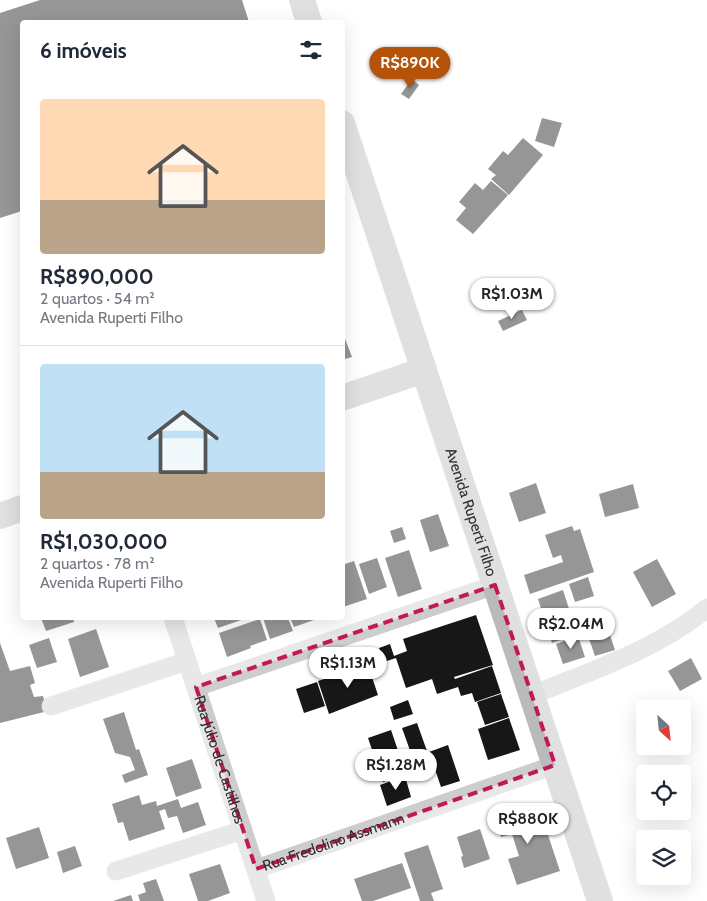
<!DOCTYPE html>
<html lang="pt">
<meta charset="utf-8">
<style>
body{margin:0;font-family:Cabin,sans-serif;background:#f2f2f3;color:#1f2937;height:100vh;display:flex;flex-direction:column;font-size:19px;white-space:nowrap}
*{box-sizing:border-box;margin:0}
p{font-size:16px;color:#747a83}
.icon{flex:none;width:28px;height:28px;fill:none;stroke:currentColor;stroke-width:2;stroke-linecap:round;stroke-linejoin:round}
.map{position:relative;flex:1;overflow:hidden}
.drawer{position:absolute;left:20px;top:20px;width:325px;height:600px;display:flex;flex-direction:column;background:#fff;border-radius:5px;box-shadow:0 5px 20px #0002}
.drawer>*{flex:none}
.needle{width:32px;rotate:153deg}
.fabs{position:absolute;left:636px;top:700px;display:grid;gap:10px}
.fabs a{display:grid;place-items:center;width:55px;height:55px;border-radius:5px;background:#fff;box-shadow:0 5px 20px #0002;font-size:25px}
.price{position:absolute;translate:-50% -42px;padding:0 11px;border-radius:18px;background:#fff;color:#222;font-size:16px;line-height:32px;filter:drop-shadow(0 1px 2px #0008)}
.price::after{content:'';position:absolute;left:50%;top:30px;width:15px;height:11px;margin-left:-8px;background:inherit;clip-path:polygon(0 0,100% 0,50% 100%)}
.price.active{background:#b45309;color:#fff}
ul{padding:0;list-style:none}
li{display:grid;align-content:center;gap:10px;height:265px;padding:0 20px}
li+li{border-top:1px solid #e0e1e3}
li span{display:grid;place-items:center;height:155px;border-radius:5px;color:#555}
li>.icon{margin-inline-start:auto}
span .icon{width:90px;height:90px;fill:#fffc;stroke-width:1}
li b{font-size:21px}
h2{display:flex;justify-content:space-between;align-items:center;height:60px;padding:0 20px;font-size:21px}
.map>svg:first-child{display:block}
.building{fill:#171717}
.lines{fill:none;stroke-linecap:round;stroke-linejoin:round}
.street{stroke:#cdcdcd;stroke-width:19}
.secondary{stroke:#bababa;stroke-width:26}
.marked{fill:none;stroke:#c2185b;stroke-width:4;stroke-dasharray:10 6;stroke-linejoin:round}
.labels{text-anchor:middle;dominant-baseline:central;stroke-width:5;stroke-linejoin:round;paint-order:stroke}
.street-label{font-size:15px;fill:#303030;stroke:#fff}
</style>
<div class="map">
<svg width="707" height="901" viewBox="0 0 707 901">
<rect width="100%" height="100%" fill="#fff"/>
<path class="building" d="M40,0H242L249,22H22V211L0,218V13Z
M412,79L419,85L409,99L401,94Z
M542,118L562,123L554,147L535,141Z
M523,138L543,155L509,195L491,179L496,175L488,169L503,151L508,155Z
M491,181L508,195L473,234L456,220L466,208L459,202L475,183L483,190Z
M522,310L527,320L503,331L498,321Z
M342,331L352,357L342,360Z
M536,483L546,513L519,522L509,493Z
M633,484L639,508L605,517L599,494Z
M438,514L449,546L430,552L420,520Z
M572,526L574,531L580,529L594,572L530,594L524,575L563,562L561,555L553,558L545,535Z
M402,527L406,539L394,543L390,531Z
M409,550L422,589L398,597L385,558Z
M377,558L387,587L369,594L359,564Z
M657,559L676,594L652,607L633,572Z
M354,561L367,599L343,607L342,565Z
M588,577L594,596L575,602L569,584Z
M563,590L577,634L552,643L538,599Z
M476,615L493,665L454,677L455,679L492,666L501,693L475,702L472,693L461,696L458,687L437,694L432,679L406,688L396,658L384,662L379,648L390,644L394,656L407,651L403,639Z
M41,618H73L74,622L46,631Z
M214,618H247L218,628Z
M263,618H288L293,631L270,639Z
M290,618H316L317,619L294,627Z
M260,619L267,640L250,646L251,648L227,657L219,633Z
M607,626L615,650L595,656L587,633Z
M96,629L109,667L80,677L68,639Z
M578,636L585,657L563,664L556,644Z
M49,638L57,662L37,668L29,645Z
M0,643L10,671L30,666L35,683L30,685L34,697L43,696L48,711L0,723Z
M691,658L702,679L680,691L668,671Z
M368,665L378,695L329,714L318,681Z
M317,682L325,706L304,713L296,689Z
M501,694L509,717L485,725L477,702Z
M408,700L413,714L394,720L390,707Z
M124,712L136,750L139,749L148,775L125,783L122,775L135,770L130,757L115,753L103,719Z
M509,718L520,750L488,760L478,729Z
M417,723L427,751L412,756L402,728Z
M391,730L406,774L383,782L368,738Z
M448,745L460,781L441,787L429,752Z
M425,757L430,773L409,780L404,764Z
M192,759L202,788L176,797L166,768Z
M405,776L411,797L387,806L380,785Z
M139,795L142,805L156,801L157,806L178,799L181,808L198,802L206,825L183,833L177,816L168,818L165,809L159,811L165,829L129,841L123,822L118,823L112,804Z
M528,803L536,826L544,823L560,871L517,885L508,859L519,856L512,834L501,837L494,814Z
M39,827L49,858L16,869L6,838Z
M480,829L490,859L464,868L461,857L463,856L457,837Z
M428,845L443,889L431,893L434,901H420L404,853Z
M75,846L82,866L63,873L57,852Z
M402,863L411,888L373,901H362L354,879Z
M220,864L230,893L208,901H198L189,874Z
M156,879L164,901H140L138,895L146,892L143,883Z
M131,895L133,901H113Z"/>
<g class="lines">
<g class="street">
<path id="s1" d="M173,618L266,901"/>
<path d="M196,687L495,585"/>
<path d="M530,696C591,671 656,650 707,608"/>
<path d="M51,706L187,661"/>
<path id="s2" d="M256,869L555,765"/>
<path d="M116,871L243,830"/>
</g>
<g class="secondary">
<path d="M302,0L309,22"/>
<path id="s3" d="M342,123L600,901"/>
<path d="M342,398L424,370"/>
<path d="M0,516L22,508"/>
</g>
</g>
<path d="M0 0H707V901H0ZM495,585L555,765L256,869L196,687Z" fill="#fff" fill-opacity=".55" fill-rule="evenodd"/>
<path class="marked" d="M495,585L555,765L256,869L196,687Z"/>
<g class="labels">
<g class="street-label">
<text stroke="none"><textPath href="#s3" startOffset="410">Avenida Ruperti Filho</textPath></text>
<text stroke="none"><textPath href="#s1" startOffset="149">Rua Júlio de Castilhos</textPath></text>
<text stroke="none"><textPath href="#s2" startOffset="82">Rua Fredolino Assmann</textPath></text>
</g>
</g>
</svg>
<div class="fabs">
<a><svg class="needle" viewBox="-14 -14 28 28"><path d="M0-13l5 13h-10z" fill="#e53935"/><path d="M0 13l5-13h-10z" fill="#747a83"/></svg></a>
<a><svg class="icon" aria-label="locate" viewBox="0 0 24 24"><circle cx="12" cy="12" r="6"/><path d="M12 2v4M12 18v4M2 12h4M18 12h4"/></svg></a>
<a><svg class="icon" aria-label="layers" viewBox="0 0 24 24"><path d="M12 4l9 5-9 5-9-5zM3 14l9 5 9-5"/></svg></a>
</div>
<b class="price active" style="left:410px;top:89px">R$890K</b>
<b class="price" style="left:512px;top:320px">R$1.03M</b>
<b class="price" style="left:571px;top:650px">R$2.04M</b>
<b class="price" style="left:348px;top:689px">R$1.13M</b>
<b class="price" style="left:396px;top:791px">R$1.28M</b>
<b class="price" style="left:528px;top:845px">R$880K</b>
<section class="drawer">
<h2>6 imóveis<svg class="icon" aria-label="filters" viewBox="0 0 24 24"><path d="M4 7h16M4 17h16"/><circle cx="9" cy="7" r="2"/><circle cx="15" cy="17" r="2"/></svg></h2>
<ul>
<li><span style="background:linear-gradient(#ffd9b3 65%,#b9a48a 0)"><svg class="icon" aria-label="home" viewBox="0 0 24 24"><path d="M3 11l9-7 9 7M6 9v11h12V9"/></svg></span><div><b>R$890,000</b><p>2 quartos · 54 m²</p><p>Avenida Ruperti Filho</p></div></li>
<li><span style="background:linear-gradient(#bfe0f5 70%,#b9a48a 0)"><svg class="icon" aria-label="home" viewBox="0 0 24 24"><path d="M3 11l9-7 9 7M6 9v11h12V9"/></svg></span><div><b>R$1,030,000</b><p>2 quartos · 78 m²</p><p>Avenida Ruperti Filho</p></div></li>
</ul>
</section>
</div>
